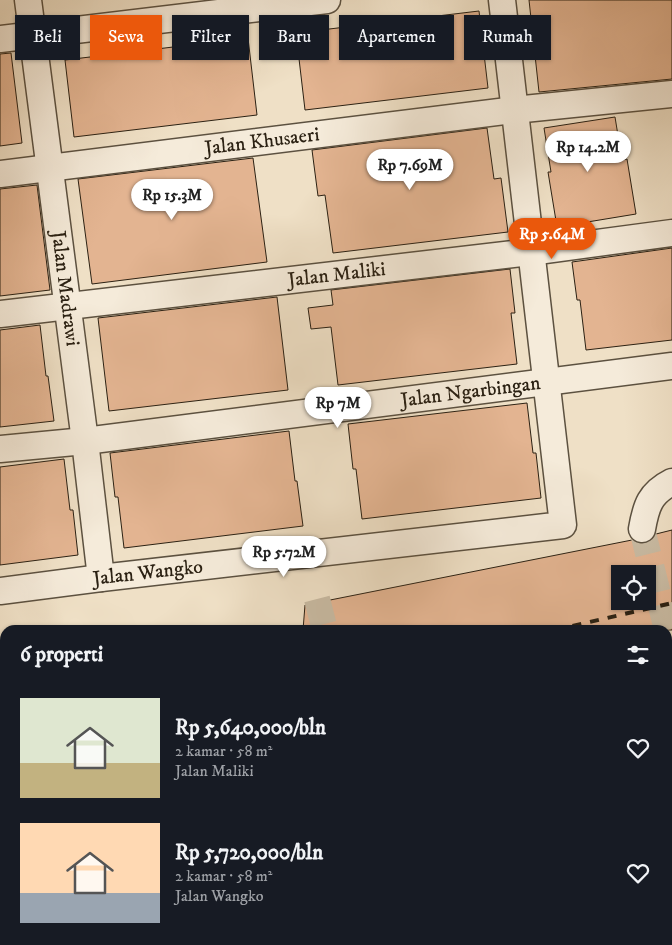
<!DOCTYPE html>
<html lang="id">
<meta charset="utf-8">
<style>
body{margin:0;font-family:"IM FELL DW Pica",serif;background:#20242c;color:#f1f3f6;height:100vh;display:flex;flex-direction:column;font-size:19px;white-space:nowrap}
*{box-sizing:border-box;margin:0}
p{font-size:16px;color:#9ea1a6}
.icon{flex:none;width:28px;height:28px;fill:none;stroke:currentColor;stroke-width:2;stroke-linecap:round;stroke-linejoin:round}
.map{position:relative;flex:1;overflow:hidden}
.panel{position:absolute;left:0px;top:625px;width:672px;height:320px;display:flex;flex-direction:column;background:#171b24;border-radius:15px 15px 0 0;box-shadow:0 1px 4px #0004}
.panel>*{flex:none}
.banner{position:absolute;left:15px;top:15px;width:642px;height:45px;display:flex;gap:10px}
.controls{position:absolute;left:611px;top:565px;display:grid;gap:10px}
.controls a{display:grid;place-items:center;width:45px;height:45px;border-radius:0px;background:#171b24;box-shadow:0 1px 4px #0004;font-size:25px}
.price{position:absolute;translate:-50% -42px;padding:0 11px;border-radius:18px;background:#fff;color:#222;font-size:16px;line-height:32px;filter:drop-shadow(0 1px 2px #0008)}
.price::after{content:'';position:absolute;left:50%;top:30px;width:15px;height:11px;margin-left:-8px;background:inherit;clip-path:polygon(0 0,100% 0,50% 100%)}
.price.selected{background:#ea580c;color:#fff}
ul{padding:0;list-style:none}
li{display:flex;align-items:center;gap:15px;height:125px;padding:0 20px}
li span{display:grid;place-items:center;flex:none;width:140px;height:100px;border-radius:0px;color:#555}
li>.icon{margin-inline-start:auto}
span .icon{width:60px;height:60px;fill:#fffc;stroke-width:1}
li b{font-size:21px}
h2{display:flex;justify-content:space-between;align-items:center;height:60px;padding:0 20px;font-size:21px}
.chip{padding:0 18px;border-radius:0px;background:#171b24;box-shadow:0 1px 4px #0004;font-size:18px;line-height:45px}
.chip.selected{background:#ea580c;color:#fff}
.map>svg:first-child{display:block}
.building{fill:#e3b491;stroke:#2b2113;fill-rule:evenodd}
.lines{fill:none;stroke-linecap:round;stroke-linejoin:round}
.minor-tunnel{stroke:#c8baa2;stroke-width:26;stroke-dasharray:26 13;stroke-linecap:butt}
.minor-casing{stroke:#5c5140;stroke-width:29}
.minor{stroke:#f5ebda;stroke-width:26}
.rail{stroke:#2b2113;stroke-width:4;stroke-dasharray:9 9;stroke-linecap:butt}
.labels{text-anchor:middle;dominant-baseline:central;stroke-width:4.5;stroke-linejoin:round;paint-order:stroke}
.street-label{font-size:20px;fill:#2b2113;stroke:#f5ebda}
</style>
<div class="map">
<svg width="672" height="945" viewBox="0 0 672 945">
<rect width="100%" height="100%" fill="#efe0c6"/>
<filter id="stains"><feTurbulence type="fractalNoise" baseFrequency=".004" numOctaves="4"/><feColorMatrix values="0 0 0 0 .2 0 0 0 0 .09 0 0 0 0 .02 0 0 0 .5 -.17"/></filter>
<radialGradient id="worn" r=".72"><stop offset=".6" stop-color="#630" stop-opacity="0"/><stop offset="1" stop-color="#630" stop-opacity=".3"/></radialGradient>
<path class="building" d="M529,0H672V79L539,92Z
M479,11L488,88L305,110L296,33Z
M248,38L257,115L74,137L65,60Z
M11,53L22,143L0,146V54Z
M615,117L622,160L627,159L636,214L557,227L548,172H551L544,128Z
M487,128L494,179L501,178L508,232L333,253L325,195L318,196L312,150Z
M253,158L267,262L92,284L78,179Z
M37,185L50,290L0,296V189Z
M672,248V340L586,350L580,300H577L572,262Z
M510,269L515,313H511L517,364L338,385L331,327L311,329L308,308L333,305L331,290Z
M277,297L288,390L109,411L98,318Z
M40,325L46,376H48L54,421L0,427V330Z
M527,403L533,453H536L541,498L362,519L356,469H353L348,424Z
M289,431L295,481H297L303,526L124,548L118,497H115L110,453Z
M64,459L70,510H73L78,555L0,565V467Z
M672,530V630H303L305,605L632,540L639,544L646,543L653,539L656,534ZM620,574H648V601H620Z"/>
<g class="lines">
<path class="minor-tunnel" d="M642,529L667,630
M317,599L325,630"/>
<defs>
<g id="minor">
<path id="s1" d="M28,0L85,441L101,578"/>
<path d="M0,39L327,0"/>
<path id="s2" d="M0,174L514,110L672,94"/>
<path id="s3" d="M0,314L530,252L672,233"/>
<path id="s4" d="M0,449L85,441L672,366"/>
<path d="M642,529C646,506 650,493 672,482"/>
<path id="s5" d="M0,591L101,578L563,525C543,350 522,175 502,0"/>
<path d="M668,761L672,760"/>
<path d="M0,888H5"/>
</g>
</defs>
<use href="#minor" class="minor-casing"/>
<use href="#minor" class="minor"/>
<path class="rail" d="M555,630L672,603
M668,648L672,647"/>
</g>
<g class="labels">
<g class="street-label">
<text stroke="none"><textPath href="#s2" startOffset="264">Jalan Khusaeri</textPath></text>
<text stroke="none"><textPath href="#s3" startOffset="339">Jalan Maliki</textPath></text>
<text stroke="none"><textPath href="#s1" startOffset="291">Jalan Madrawi</textPath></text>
<text stroke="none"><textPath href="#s4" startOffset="474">Jalan Ngarbingan</textPath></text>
<text stroke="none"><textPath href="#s5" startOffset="149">Jalan Wangko</textPath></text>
</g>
</g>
<rect width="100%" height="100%" filter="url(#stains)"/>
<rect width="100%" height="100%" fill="url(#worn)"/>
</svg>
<div class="controls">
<a><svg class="icon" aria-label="locate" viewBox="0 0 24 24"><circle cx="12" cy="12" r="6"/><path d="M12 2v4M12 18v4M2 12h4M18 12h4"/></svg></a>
</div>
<b class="price" style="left:588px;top:173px">Rp 14.2M</b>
<b class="price" style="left:410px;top:191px">Rp 7.69M</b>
<b class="price" style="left:172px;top:221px">Rp 15.3M</b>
<b class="price selected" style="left:552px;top:260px">Rp 5.64M</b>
<b class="price" style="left:338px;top:429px">Rp 7M</b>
<b class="price" style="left:284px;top:578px">Rp 5.72M</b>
<div class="banner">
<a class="chip">Beli</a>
<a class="chip selected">Sewa</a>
<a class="chip">Filter</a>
<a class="chip">Baru</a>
<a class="chip">Apartemen</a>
<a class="chip">Rumah</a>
</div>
<section class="panel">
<h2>6 properti<svg class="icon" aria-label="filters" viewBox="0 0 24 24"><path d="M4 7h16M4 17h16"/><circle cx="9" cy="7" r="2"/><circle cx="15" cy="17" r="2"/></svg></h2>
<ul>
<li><span style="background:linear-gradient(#dfe7d0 65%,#c2b280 0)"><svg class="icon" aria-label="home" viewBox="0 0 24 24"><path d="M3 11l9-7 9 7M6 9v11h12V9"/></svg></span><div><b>Rp 5,640,000/bln</b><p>2 kamar · 58 m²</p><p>Jalan Maliki</p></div><svg class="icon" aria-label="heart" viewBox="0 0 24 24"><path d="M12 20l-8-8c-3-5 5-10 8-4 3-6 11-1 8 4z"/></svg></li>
<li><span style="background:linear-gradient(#ffd9b3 70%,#9aa5b1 0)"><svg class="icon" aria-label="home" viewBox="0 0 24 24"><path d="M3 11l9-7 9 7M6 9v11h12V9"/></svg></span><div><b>Rp 5,720,000/bln</b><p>2 kamar · 58 m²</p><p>Jalan Wangko</p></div><svg class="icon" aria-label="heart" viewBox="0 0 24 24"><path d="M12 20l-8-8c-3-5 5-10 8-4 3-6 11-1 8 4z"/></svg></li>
</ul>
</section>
</div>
